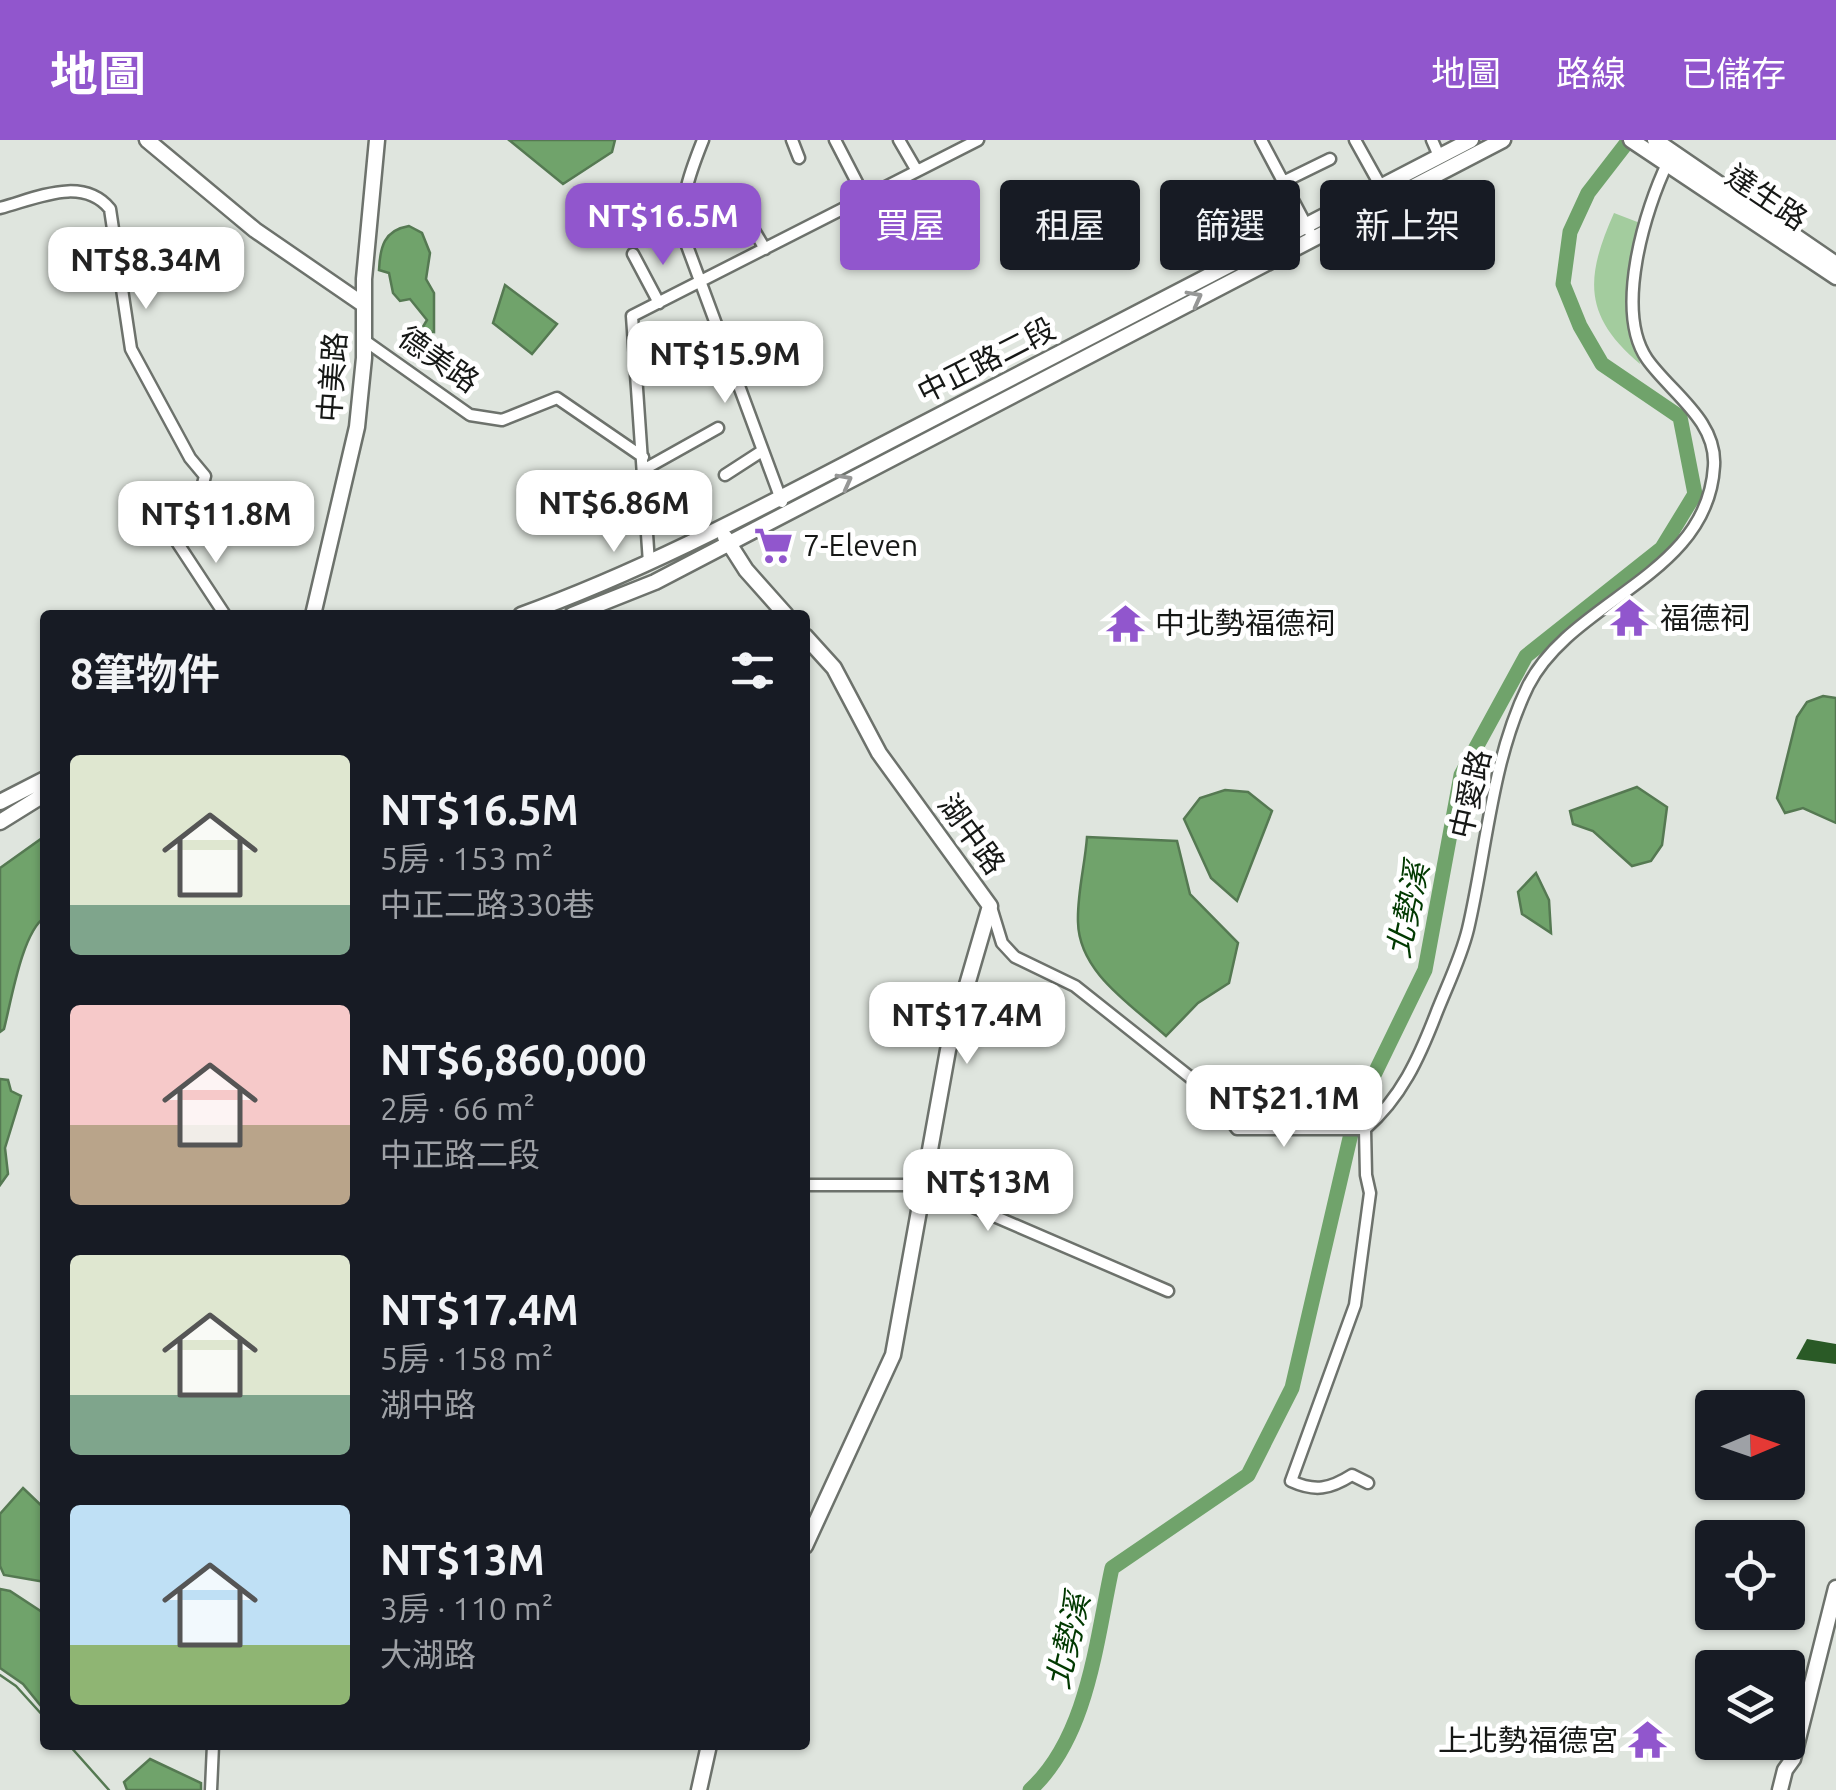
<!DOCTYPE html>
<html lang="zh-TW">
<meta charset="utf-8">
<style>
body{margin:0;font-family:Ubuntu,"Noto Sans TC",sans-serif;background:#242831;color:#f1f3f6;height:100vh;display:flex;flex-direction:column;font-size:38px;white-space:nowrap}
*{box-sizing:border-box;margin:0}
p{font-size:32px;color:#9ea1a6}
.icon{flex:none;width:55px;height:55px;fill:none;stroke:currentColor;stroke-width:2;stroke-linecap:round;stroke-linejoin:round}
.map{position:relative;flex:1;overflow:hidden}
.sheet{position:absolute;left:40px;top:470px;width:770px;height:1140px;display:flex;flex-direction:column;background:#171b24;border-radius:10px;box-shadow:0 2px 8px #0004}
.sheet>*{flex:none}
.banner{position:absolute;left:840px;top:40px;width:845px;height:90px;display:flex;gap:20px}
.needle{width:65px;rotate:88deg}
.fabs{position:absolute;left:1695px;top:1250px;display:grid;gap:20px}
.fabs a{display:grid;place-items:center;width:110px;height:110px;border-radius:10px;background:#171b24;box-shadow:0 2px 8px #0004;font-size:50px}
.price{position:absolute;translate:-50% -85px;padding:0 22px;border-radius:20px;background:#fff;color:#222;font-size:32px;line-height:65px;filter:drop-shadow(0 2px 5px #0008)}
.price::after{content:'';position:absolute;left:50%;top:60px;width:30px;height:22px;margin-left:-15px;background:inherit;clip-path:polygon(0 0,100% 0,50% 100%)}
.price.current{background:#9156cd;color:#fff}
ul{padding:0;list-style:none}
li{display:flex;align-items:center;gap:30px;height:250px;padding:0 30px}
li span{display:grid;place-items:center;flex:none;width:280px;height:200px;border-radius:10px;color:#555}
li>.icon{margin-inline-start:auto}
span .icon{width:120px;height:120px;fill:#fffc;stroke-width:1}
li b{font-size:42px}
h2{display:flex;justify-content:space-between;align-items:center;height:120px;padding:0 30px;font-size:42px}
.pill{padding:0 35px;border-radius:10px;background:#171b24;box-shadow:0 2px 8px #0004;font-size:35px;line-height:90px}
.pill.current{background:#9156cd;color:#fff}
header{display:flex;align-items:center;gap:60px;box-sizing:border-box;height:140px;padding:0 50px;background:#9156cd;color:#fff}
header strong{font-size:48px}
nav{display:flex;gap:55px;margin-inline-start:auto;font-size:35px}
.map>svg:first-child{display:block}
.green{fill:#a3cc9e}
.water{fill:#70a36b;stroke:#557952;stroke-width:2.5}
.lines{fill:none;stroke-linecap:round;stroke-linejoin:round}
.stream{stroke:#557952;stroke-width:2.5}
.river{stroke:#70a36b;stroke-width:15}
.building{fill:#2a5a26}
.street-casing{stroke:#6d726c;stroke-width:15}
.secondary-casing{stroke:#6d726c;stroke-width:19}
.street{stroke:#fff;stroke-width:10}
.secondary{stroke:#fff;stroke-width:14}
.oneway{stroke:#969796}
.labels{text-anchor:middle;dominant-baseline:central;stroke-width:10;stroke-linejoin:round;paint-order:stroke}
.street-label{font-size:30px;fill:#161816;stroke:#fff}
.poi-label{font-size:30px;fill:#161816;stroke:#fff;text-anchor:start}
.water-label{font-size:32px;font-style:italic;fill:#013900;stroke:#fff}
</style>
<header>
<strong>地圖</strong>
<nav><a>地圖</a><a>路線</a><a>已儲存</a></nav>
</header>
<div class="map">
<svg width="1836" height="1650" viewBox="0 0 1836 1650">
<rect width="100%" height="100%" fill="#dfe5de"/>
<path class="green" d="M1614,73L1640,83C1626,137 1631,169 1640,224C1583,176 1585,138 1614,73Z"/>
<path class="water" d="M509,0H615L612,12L563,44Z
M409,86L422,93L430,113L426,139L434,153V192L421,190L427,180L410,159L400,161L393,153L389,133L379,130C380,107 384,90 409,86Z
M505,145L557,184L532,214L493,183Z
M1823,556L1836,558V683L1803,668L1785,673L1777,658L1797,577L1807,562Z
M1637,647L1667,667L1662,705L1651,721L1632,726L1593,691L1573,684L1570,671Z
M1225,650L1248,652L1272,671L1237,761L1211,738L1184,679L1200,658Z
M45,696V777C22,792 11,862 4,889L0,892V728Z
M1087,697L1177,701L1190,754L1238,803L1229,843L1198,863L1166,896C1132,865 1079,833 1078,782C1077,754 1085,725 1087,697Z
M1536,733L1549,760L1551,793L1522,774L1518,752Z
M0,939L8,940L11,951L21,956L5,1008L8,1034L0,1045Z
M23,1348L45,1369V1442L4,1435L0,1426V1374Z
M0,1449L10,1451L45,1474V1571L23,1544L0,1528Z
M150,1619L201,1643V1650H127L124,1642Z"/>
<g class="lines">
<path class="stream" d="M0,1535L16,1546L45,1578
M69,1605L109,1650"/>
<path class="river" d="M1030,1650C1088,1597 1096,1501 1112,1428L1248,1335L1292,1248L1356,972L1425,830L1461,635L1526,516L1662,408L1695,354L1680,277L1602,224L1580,186L1563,144L1570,92L1588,53L1629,0"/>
</g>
<path class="building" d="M1807,1199L1836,1204V1224L1796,1219Z"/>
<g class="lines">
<defs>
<path id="street" d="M703,0C687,40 680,59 686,103L782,362
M792,0L799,18
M835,0L864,56
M899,0L917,31
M1261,0L1312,96
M1355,0L1380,45
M1432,0L1439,16
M1283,42L1330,19
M735,58L765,109
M0,68C35,59 82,35 110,69L131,209L190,318L205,336L193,383L175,399L225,475
M633,114L659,163
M364,200L470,275L502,280L557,258L643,317
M636,227L674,207
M643,330L718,288
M725,335L762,311
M649,423L632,176L978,0
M991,767L1002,803L1015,817L1075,846L1210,953L1237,989H1365
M805,1045H922L1168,1151
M1368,1343L1352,1335C1330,1349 1315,1352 1291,1341L1355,1165L1370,1053L1366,1035L1365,989C1401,958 1419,918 1436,874C1447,846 1461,818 1468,789C1487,708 1491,622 1528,546C1572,459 1708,436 1714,326C1717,280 1670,252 1647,219C1614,171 1645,69 1668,22
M211,1650L213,1605"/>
<path id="secondary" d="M147,0L255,90L364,165
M1631,0L1836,137
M1655,0L1836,124
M725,397L746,430L786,475
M313,475L357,287L364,218V139L377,0
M521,475C657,426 783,356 911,290C1098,193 1284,95 1471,0
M572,475L655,442L1503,0
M805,496L834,528L879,613L990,766L948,910L893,1215L805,1406
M0,662L45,639
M0,682L45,654
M699,1650L709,1605
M1780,1650L1785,1630L1793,1619L1836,1448"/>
</defs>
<use href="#street" class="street-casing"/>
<use href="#secondary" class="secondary-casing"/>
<use href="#street" class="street"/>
<use href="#secondary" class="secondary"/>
</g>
<defs><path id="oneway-chevron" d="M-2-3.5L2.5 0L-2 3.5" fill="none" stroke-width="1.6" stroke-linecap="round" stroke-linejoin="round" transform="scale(2.5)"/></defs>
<g class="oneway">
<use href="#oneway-chevron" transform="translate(1195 158) rotate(-28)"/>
<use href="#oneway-chevron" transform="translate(845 341) rotate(-28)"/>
</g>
<defs>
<symbol id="supermarket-bare" viewBox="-9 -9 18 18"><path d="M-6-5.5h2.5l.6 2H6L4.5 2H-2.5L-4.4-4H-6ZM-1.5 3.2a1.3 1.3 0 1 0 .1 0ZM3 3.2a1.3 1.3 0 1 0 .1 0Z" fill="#9156cd" stroke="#fff" stroke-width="2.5" paint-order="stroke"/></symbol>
<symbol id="temple-bare" viewBox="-9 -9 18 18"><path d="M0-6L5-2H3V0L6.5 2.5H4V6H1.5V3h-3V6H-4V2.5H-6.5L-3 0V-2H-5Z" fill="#9156cd" stroke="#fff" stroke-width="2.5" paint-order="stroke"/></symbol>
</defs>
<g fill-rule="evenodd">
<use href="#supermarket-bare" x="746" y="378" width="55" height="55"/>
<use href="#temple-bare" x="1602" y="450" width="55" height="55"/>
<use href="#temple-bare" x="1098" y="456" width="55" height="55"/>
<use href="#temple-bare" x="1620" y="1572" width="55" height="55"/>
</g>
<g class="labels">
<g class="street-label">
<text transform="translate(1767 57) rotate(34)">達生路</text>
<text transform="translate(439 219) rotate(35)">德美路</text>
<text transform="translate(986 220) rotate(-27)">中正路二段</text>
<text transform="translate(332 237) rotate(-86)">中美路</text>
<text transform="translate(1470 654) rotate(-77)">中愛路</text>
<text transform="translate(972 694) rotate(54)">湖中路</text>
</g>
<g class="poi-label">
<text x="803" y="405">7-Eleven</text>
<text x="1660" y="478">福德祠</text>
<text x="1155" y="483">中北勢福德祠</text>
<text x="1618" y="1600" text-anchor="end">上北勢福德宮</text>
</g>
<g class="water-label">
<text transform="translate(1407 770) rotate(-78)">北勢溪</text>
<text transform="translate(1067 1501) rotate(-77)">北勢溪</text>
</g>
</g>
</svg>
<div class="fabs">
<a><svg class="needle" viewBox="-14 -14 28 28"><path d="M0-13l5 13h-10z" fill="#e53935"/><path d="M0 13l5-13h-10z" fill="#9ea1a6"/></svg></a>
<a><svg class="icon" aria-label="locate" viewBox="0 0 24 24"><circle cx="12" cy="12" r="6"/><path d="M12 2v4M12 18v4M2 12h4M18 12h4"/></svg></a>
<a><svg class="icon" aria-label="layers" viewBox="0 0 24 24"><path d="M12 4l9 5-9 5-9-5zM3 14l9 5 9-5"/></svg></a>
</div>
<b class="price current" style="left:663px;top:128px">NT$16.5M</b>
<b class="price" style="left:146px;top:172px">NT$8.34M</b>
<b class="price" style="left:725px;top:266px">NT$15.9M</b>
<b class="price" style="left:614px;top:415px">NT$6.86M</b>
<b class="price" style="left:216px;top:426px">NT$11.8M</b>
<b class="price" style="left:967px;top:927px">NT$17.4M</b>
<b class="price" style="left:1284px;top:1010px">NT$21.1M</b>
<b class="price" style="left:988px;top:1094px">NT$13M</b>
<div class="banner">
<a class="pill current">買屋</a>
<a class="pill">租屋</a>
<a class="pill">篩選</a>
<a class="pill">新上架</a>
</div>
<section class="sheet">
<h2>8筆物件<svg class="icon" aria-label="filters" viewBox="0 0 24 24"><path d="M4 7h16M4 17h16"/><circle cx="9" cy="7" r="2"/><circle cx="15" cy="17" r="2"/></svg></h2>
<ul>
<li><span style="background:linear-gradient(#dfe7d0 75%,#7fa58c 0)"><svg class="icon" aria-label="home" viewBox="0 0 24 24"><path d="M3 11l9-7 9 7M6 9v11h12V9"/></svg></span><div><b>NT$16.5M</b><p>5房 · 153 m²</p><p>中正二路330巷</p></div></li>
<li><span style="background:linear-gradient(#f6c9c9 60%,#b9a48a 0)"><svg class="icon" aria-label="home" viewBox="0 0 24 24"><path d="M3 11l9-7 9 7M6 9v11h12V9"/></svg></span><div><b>NT$6,860,000</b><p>2房 · 66 m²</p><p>中正路二段</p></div></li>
<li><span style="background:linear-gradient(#dfe7d0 70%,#7fa58c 0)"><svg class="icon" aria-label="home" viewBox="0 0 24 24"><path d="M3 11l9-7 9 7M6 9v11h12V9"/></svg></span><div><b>NT$17.4M</b><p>5房 · 158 m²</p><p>湖中路</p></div></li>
<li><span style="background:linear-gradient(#bfe0f5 70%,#8fb573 0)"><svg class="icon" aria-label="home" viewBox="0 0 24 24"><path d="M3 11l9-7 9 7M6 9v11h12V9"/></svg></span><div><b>NT$13M</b><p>3房 · 110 m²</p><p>大湖路</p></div></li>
</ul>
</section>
</div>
